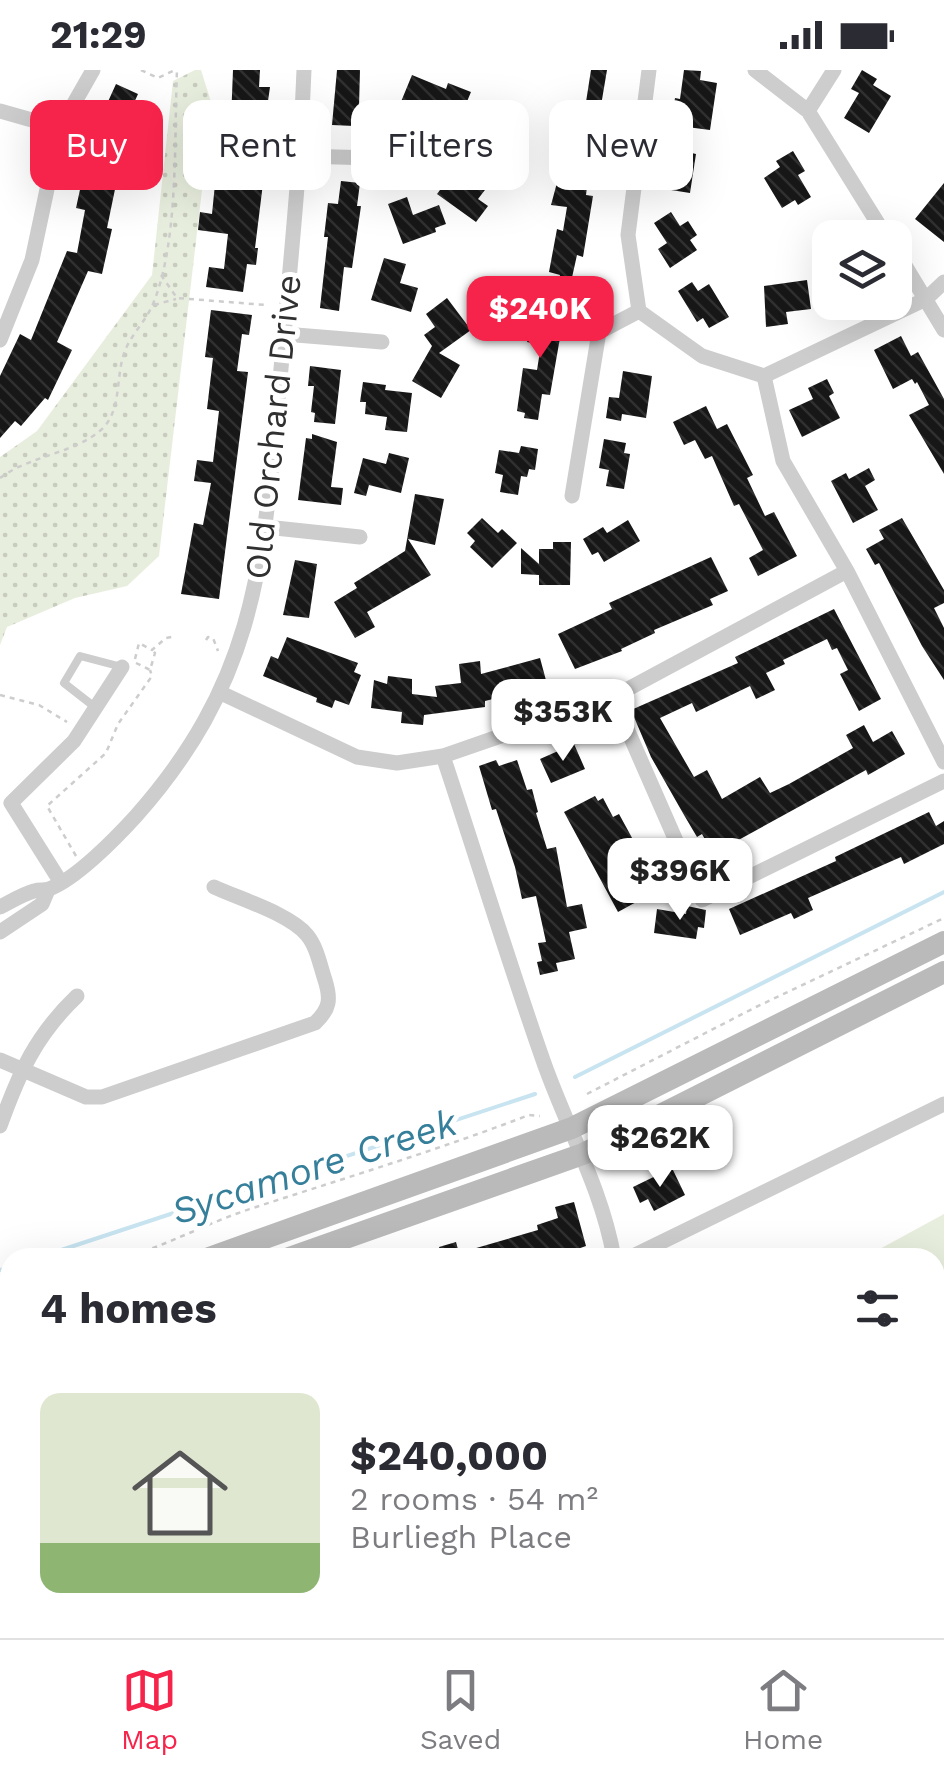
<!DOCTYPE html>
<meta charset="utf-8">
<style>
body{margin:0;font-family:"Work Sans",sans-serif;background:#f7f7f7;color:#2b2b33;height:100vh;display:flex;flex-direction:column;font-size:38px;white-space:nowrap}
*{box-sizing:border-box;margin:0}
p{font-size:32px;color:#7c7c81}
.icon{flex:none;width:55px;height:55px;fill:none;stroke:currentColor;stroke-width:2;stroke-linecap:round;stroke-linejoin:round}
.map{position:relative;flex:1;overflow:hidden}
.sheet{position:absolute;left:0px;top:1178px;width:945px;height:392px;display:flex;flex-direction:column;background:#fff;border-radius:30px 30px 0 0;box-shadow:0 10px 40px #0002}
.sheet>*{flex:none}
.top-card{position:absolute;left:30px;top:30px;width:885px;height:90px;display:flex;gap:20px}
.controls{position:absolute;left:812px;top:150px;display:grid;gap:20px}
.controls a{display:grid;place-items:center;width:100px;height:100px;border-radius:20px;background:#fff;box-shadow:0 10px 40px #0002;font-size:50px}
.price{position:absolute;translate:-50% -85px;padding:0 22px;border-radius:20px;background:#fff;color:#222;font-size:32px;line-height:65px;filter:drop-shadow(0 2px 5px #0008)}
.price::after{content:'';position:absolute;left:50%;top:60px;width:30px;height:22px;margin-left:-15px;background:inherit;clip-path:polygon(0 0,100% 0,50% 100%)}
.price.current{background:#f6234a;color:#fff}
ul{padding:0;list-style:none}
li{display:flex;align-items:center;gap:30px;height:250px;padding:0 40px}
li+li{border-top:2px solid #e1e1e2}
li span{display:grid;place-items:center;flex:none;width:280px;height:200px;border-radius:20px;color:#555}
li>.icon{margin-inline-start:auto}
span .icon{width:120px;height:120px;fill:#fffc;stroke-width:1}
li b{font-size:42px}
h2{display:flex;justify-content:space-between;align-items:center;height:120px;padding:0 40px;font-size:42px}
.chip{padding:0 35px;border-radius:20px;background:#fff;box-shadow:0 10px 40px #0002;font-size:35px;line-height:90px}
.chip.current{background:#f6234a;color:#fff}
.status{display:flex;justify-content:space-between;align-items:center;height:70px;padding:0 50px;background:#fff;direction:ltr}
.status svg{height:28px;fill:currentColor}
.tabs{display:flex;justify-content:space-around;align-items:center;height:140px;border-top:2px solid #e1e1e2;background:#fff;font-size:28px;color:#7c7c81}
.tabs a{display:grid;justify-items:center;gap:5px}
.tabs .current{color:#f6234a}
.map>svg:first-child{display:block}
.grass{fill:#e8eedd}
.park{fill:url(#park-dots)}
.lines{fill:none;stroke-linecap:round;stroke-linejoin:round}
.stream{stroke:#c7e4f0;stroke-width:4}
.building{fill:url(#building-back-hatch)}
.path{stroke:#cdcdcd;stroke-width:2.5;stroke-dasharray:5 5;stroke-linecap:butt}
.service{stroke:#cdcdcd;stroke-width:8}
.minor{stroke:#cdcdcd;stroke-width:15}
.tertiary{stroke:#cdcdcd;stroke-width:20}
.secondary{stroke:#bababa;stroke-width:22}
.labels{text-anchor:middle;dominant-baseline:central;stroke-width:10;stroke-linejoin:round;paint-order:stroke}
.street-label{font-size:35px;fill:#303030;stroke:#fff}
.water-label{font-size:38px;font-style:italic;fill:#357f9b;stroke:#fff}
</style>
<div class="status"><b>21:29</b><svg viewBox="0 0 49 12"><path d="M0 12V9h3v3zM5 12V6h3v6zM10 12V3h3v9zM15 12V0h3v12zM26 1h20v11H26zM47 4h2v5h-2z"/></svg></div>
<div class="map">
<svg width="944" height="1568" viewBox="0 0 944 1568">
<defs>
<pattern id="park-dots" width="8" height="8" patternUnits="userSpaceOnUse" patternTransform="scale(2.5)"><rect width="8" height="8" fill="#e8eedd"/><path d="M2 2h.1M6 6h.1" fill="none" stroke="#c7ccbe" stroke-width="1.8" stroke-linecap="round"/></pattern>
<pattern id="building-back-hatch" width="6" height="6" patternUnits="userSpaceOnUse" patternTransform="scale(2.5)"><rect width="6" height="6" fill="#171717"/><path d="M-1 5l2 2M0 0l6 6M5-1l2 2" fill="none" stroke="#303030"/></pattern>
</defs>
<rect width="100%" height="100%" fill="#fff"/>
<path class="grass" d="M944,1144V1287H935V1188L865,1187Z"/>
<path class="park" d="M195,0H201L212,35L159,486L127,516L75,528L7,557L0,575V387L37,361L152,205L173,11Z"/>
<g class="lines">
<path class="stream" d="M575,1007L944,822
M37,1188L535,1024
M0,1200L10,1197"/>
</g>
<path class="building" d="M233,0H260L259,17H270L261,80L267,81L255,178H258L256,195L247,194L243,222L206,217L209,197L224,199L228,164L198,160L200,142L212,144L219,74L225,75L228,50H231Z
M337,0H360L359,37L378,38L377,57L332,55Z
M591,0H607L594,77L565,73L571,30L586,32Z
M684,0L701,1L700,10L717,13L710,60L687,57L683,81L696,84L690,123L671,120L674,105L662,104L675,28L680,29Z
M862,0L877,9L873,15L891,26L869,63L844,48L859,23L851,19Z
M412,5L446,19L448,13L471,22L463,41L502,35L504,47L490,50L496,82L475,86L472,69L466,70L463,52L422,36L417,47L398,39Z
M116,14L138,24L120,64L127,67L115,94L120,95L107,158L112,159L102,204L88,201L57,272L72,280L48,330L45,328L21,356L15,351L0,368V306L20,264L31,270L67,181L77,183L85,140L76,138L91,69Z
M793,81L805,101L798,105L811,127L798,135L795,130L782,138L764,108L780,97L776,91Z
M562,94L586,98L584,116L587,117L586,125L593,126L583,187L577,185L571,212L559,210L560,205L549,202L557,159L563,161L567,137L551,135Z
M465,100L488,116L478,129L488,136L476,152L437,124L452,104L458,109Z
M341,111L360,113L357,136H361L352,198L344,197L339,241L320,238L328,167H324L328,133L338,134Z
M944,113V172L915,149Z
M407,127L413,145L439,135L446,154L435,158L436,162L403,174L388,134Z
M671,142L680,156L688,151L697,165L690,170L697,180L670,198L658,179L667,173L654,153Z
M384,188L406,194L400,213L418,218L411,242L371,230Z
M807,210L811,239L786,242L788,254L766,257L764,216Z
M692,212L698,221L709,214L729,247L709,258L703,248L697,252L678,221Z
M447,228L471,260L439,283L460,295L441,328L412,311L432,276L424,265L435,257L426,244Z
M535,231L556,235L552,260L561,262L550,325L542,324L538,350L524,348L525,343L517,341L523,298L537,300L541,275L527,272Z
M211,240L252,245L249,265L242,264L237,301L248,302L219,529L181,524L194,453L203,455L211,413L194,411L197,390L213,392L219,341L207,339L213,288L205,287Z
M901,266L911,286L918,282L944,329V404L909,345L929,335L917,312L915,314L912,309L893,319L874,280Z
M310,296L341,300L335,354L314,352L315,343L311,342L314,316H308Z
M623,301L652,306L646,348L622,344L621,351L606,348L609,327L619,328Z
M827,309L834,323L829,326L840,348L802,367L789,340L813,329L808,318Z
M363,312L386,315L385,320L412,323L407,362L385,360L387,347L365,344L366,332H360Z
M706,336L717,359L727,354L753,405L747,408L765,446L774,442L797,486L758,506L749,488L763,480L739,434L734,436L712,386L705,389L695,370L684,375L673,352Z
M312,364L337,372L331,417L343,418L341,435L298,430L306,368L312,369Z
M604,369L626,373L624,383L630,384L624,419L606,416L609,400L599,398Z
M521,376L538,379L535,400L529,399L527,407L521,406L518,425L500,422L503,405L495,403L499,380L519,383Z
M389,383L409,388L401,423L369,415L366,426L354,423L363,388L386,394Z
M869,398L875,410L865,416L878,440L853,453L831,411L846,403L849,409Z
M415,424L444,429L435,475L408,469L431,505L367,542L375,557L355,568L334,532L357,518L354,513L405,481Z
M482,448L498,463L502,459L517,473L492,498L470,477L475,471L467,463Z
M902,448L944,520V533L934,538L944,558V610L922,576L879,493L875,495L866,479L884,469L879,460Z
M628,450L640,471L604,492L598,482L592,485L583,469L603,457L607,463Z
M553,472H571L570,515H539V505L521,504V478L539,494V479H553Z
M711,487L728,521L710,529L713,535L654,560L655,563L621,579L622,581L575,599L558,564L612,539L609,533Z
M295,490L317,494L309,548L283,545Z
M834,539L881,629L859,641L840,604L848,600L837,578L832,580L827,569L783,590L785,594L766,603L775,620L756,629L750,616L696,642L692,633L660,648L694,707L707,700L722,729L760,707L770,723L789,714L853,678L846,665L864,655L873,672L892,661L905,684L868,705L866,700L713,784L702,764L697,767L684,745L651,687L631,640L738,593L735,587Z
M287,567L358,593L354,602L361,605L349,635L335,630L332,638L316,632L317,628L263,606L271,586L278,589Z
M540,588L547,614L512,624L509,618L495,623L497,628L485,631V637L424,645L423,655L401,653L402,642L371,638L374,610L387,614L388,606L412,609V624L437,627L435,616L461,613L459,594L480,591L481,604Z
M574,674L585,699L551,713L540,689Z
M496,690L499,696L517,690L527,720L532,719L538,742L536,743L547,779L556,777L567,837L582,834L587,858L569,862L575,889L556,893L558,901L540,905L537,892L542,891L538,873L546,872L536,826L522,829L515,797L496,739L492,740L479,696Z
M595,726L598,731L603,728L613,747L619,744L660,819L618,842L564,742Z
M929,742L936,756L944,751V774L904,794L901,787L808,828L813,840L794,849L791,843L740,865L729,839L836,791L835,787Z
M687,836L706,840L704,858L698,857L696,869L654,863L657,839L686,844Z
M672,1098L685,1125L654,1141L648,1129L640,1133L633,1117Z
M574,1132L586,1176L552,1188H442L439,1177L456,1172L459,1183L538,1160L537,1155L558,1148L555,1137Z"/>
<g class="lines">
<path class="path" d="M141,0L158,8L175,0
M161,205L177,228L266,235
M154,235L176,229
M0,408C31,385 74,384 102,359C121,341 116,310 123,287C128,267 145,253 153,234C179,171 174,70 177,0
M206,570L208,567L213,568L218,581
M135,589L139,573L152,580L166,568L176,566
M136,593L150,600L155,583L153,581
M0,625L39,635L67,652
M76,786L47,736L106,683L118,654L152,606L150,600
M587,1024L756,937L944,848
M124,1188C168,1175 209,1152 253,1138C345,1108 438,1080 529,1045L540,1046
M0,1232L10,1228
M5,1374L10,1373
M41,1560L42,1568
M140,1568L154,1560"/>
<path class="service" d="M96,638L64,613L80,586L122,597"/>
<path class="minor" d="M649,0L628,165L639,241L702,286L764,306L926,229L944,212
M755,0L808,41L887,168
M0,41L60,58
M808,41L834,0
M301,86L411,89
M895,179L944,260
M284,264L382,272
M0,270L32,190L60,58L93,0
M764,306L783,391L847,501L944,692
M572,426L599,262L639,241
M266,457L360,467
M221,623L357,687L397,693L443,686L613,627L847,501
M613,627L702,830L944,711
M443,686C477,788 508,891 544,993C567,1058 602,1119 614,1188
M60,811L11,733L74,671L122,597
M0,837C10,832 23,824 34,821C40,819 44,821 49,819C76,809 116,768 136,746C260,606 263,487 280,310C289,207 300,104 304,0
M0,862L42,834L48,820
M0,990L86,1027H102L315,953C330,939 331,929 325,910C320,895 317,877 307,865C290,844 240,829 214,817
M0,1056C19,1003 36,965 77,926
M629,1188L944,1034
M935,1404L944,1407
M806,1560L822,1568
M725,1568L738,1560"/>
<path class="tertiary" d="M0,1393L10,1423
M0,1553L10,1474"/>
<path class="secondary" d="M209,1188L572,1058L944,872
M289,1188L583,1084L944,902
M0,1260L10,1256
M0,1288L10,1285"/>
</g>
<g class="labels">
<g class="street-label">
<text transform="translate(273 357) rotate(-84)">Old Orchard Drive</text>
</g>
<g class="water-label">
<text transform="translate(314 1097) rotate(-18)">Sycamore Creek</text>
</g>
</g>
</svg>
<div class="controls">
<a><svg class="icon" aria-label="layers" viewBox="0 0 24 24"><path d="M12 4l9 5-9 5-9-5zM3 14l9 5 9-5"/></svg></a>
</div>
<b class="price current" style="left:540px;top:291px">$240K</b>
<b class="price" style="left:563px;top:694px">$353K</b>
<b class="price" style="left:680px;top:853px">$396K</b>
<b class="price" style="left:660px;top:1120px">$262K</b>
<div class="top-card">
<a class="chip current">Buy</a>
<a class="chip">Rent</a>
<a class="chip">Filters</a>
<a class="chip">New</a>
</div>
<section class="sheet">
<h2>4 homes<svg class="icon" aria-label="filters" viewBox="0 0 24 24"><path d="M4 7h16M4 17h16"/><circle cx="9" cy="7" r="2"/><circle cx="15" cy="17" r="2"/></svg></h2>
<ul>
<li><span style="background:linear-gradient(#dfe7d0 75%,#8fb573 0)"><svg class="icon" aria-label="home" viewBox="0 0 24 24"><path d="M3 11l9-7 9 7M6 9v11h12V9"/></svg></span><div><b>$240,000</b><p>2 rooms · 54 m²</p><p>Burliegh Place</p></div></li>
</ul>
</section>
</div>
<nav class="tabs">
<a class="current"><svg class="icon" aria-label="map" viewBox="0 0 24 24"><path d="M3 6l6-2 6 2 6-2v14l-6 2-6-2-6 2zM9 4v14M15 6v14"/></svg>Map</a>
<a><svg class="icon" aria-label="saved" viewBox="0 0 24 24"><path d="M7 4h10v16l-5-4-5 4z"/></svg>Saved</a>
<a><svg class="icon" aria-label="home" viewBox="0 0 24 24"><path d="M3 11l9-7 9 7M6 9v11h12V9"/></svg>Home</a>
</nav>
